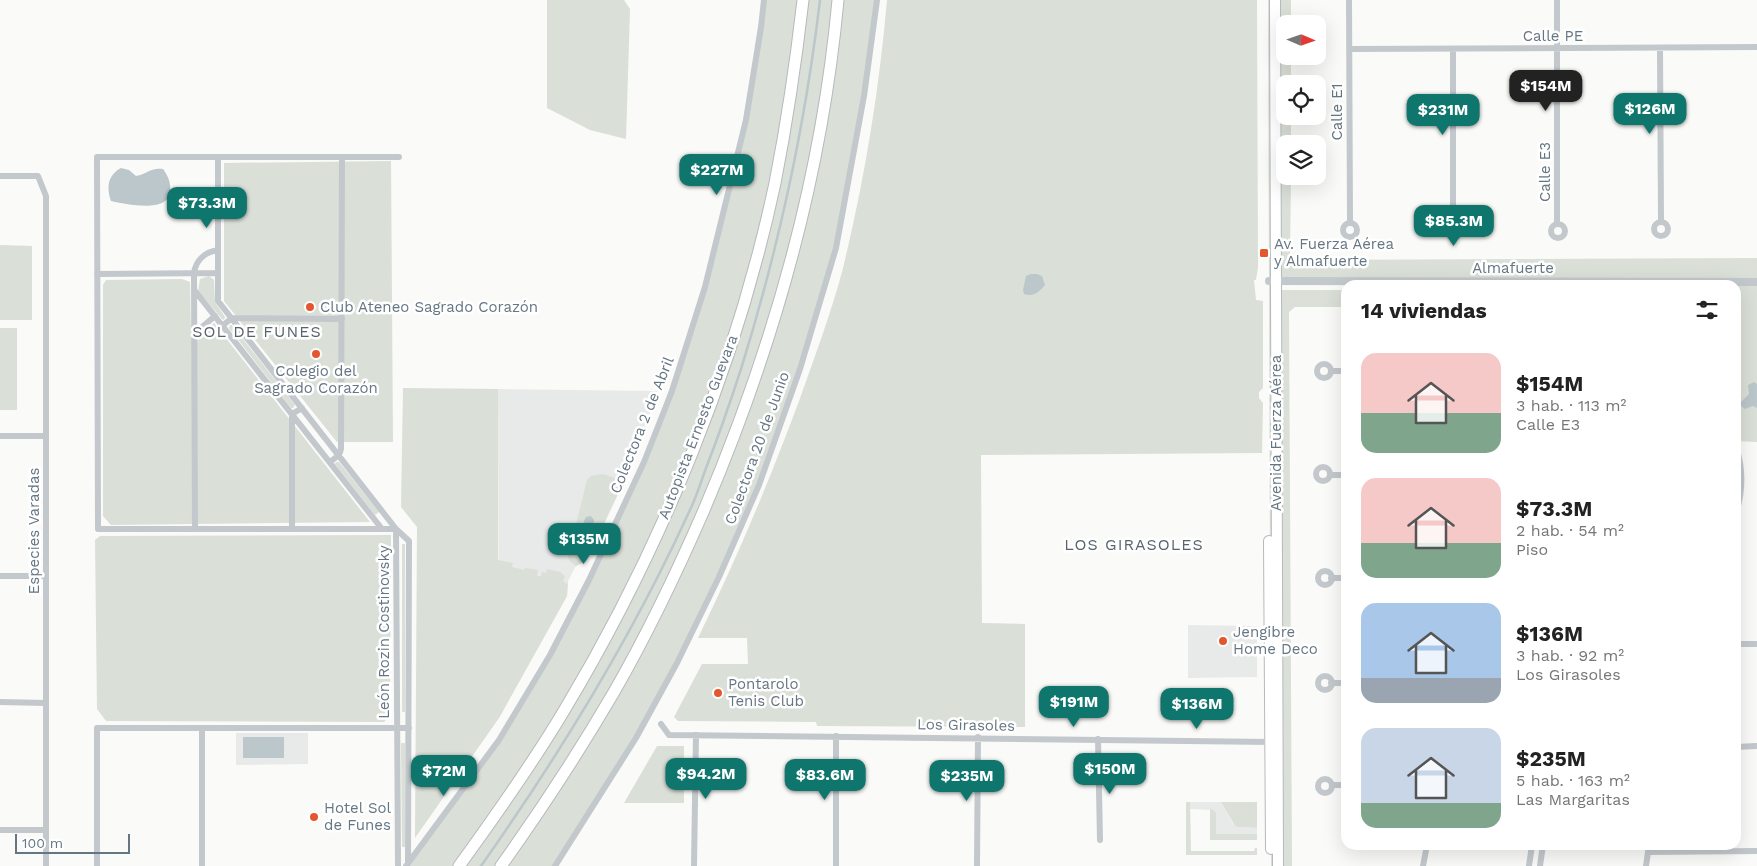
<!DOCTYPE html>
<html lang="es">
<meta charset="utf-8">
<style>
body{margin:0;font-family:"Work Sans",sans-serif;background:#f6f6f6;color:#222;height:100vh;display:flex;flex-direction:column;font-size:19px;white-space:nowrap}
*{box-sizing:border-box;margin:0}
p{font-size:16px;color:#767676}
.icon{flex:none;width:28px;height:28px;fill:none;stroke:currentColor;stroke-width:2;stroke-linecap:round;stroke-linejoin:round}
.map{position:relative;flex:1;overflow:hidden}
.panel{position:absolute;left:1341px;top:280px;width:400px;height:570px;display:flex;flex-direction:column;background:#fff;border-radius:15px;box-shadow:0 5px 20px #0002}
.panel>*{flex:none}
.needle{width:32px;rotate:92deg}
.buttons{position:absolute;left:1276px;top:15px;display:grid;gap:10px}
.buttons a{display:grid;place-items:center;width:50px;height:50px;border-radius:10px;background:#fff;box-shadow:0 5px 20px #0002;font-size:25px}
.scale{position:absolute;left:15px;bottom:12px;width:115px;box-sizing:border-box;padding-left:5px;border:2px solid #657683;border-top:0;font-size:14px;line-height:18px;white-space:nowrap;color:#657683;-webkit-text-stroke:4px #fff;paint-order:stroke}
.price{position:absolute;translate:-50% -42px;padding:0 11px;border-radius:10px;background:#0f766e;color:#fff;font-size:16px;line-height:32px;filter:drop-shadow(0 1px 2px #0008)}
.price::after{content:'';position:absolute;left:50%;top:30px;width:15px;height:11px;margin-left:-8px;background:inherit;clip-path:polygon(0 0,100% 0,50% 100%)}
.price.active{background:#222;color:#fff}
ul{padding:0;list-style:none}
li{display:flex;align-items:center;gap:15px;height:125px;padding:0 20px}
li span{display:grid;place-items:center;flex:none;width:140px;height:100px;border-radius:15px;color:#555}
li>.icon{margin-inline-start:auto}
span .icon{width:60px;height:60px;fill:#fffc;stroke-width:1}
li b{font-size:21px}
h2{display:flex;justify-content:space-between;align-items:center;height:60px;padding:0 20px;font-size:21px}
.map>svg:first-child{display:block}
.built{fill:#e8e9e9}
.green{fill:#dadfd7}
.water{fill:#bbc7cb}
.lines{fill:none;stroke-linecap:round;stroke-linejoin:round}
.stream{stroke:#bbc7cb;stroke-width:2.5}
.primary-casing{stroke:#b5babe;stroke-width:12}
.motorway-casing{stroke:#b4b9bd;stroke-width:13}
.minor{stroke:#c3c8cc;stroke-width:6}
.tertiary{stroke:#c3c8cc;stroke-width:8}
.primary{stroke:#fff;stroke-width:10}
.motorway{stroke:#fff;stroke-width:11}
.poi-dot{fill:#e4572e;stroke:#fff;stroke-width:2}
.labels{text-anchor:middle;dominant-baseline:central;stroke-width:5;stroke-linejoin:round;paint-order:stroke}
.street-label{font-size:15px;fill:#657683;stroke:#fff}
.poi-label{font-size:15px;fill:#657683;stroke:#fff;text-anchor:start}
.neighbourhood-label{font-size:16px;letter-spacing:1px;fill:#57646e;stroke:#fff}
</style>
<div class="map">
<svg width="1757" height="866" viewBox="0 0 1757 866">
<rect width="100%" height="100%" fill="#fafaf8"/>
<path class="built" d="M498,389L657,391L655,400L619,492L587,560L576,566L568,581L567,596L499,718Z
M1188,625L1257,626V677L1188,678Z
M236,733H308V764L236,765Z
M1190,802H1221L1233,824L1238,827L1257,828V840H1210V810L1190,809Z"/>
<path class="green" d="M547,0H624L630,9L626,139L590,130L547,108Z
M764,0H877L845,205L822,300L740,531L659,696L555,866H406L499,740L550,655L644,462L705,287L737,155Z
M887,0H1257L1258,267L1256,280H1254L1256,300L1263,301V388L1259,392V398L1263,403L1262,453L981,455L982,623L1025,624V727L817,726L816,722L678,721L674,717L702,664H748L747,638H698C736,560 769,482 799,401C814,359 830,316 842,272C864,183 879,92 887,0Z
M1268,0H1291V24H1285V56H1291V84H1285V116H1291V144H1285V176H1291L1290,254L1295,260L1757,258V282H1275L1278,866H1271Z
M391,161L393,442H337L224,301V163Z
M0,245L32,246V320H0Z
M209,276L214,280L215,302L225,317L224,320L222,319L198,291L200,279Z
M182,279L190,282L191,336L200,335L214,323L370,522L111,525L103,516V285L106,280Z
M1736,286H1757V442L1736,441Z
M1281,290H1346V307H1295L1289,312L1292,866H1280L1278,293Z
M230,325H232L295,405L293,408H291L229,328Z
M0,328H17V410H0Z
M403,388L498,389V560L513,563L512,567L524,570L525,568L538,570L537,576H541L542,572L546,573L547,569L560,572L565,576L563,581L567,584L568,581L567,596L499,718L415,838L417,527L401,507Z
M336,462H339L379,512L375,515L335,464Z
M603,474L624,481L587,560L576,566L570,561L568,557L587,480L591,476Z
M391,535L390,715L384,722L106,721L97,709L95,540L100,536Z
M402,544H405V712H402Z
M401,743H405V847H402Z
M657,746H684V803H624Z
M1186,802H1190L1191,851H1254L1255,848H1257V855H1186Z
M1221,802H1257V828L1238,827L1235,826Z
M1210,809L1213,810L1216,813V834H1257V840H1210Z"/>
<path class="water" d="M121,168L129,170L136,176C147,174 151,167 163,169C168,176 171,182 170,191C169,214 126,204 111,201C106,187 108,175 121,168Z
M1031,274H1037L1042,276L1045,285C1039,292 1034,297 1024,294L1023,290L1026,276Z
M1754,382L1757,384V408L1753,406L1745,409L1741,406V402L1749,394L1748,385Z
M591,516L594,520C594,528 590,532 586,540C584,544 584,548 582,552H578L576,549L581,544L579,542V537L585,530L584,521L586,517Z
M243,737H284V758H243Z"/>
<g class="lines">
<path class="stream" d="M481,866C560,754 632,637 689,512C696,498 701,482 706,468C719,435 730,403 741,369C779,247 805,127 820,0"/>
<defs>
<path id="primary" d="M1275,0L1278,866
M1269,541L1271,849"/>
<path id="motorway" d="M459,866C496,815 533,763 565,709C661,549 736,366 775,183C787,122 796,61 803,0
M501,866C541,810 579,752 614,692C648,633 677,572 704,510C773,348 822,175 838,0"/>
</defs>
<use href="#primary" class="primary-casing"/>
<use href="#motorway" class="motorway-casing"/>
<path class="minor" d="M1349,0L1350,223
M1557,0V224
M1660,48L1661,222
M1350,49L1757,47
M1453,49V223
M218,157V301L396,529L409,541L408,863
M0,176H38L46,196V866
M1654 229a7 7 0 1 1 14 0a7 7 0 1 1-14 0Z
M1343 230a7 7 0 1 1 14 0a7 7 0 1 1-14 0Z
M1447 230a7 7 0 1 1 14 0a7 7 0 1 1-14 0Z
M1551 231a7 7 0 1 1 14 0a7 7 0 1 1-14 0Z
M97,274L218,273
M195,291L382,529
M222,326L232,318L342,319
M195,333L215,316
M1317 371a7 7 0 1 1 14 0a7 7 0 1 1-14 0Z
M1331,371H1346
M0,436H46
M1736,447C1743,468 1743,491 1736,513
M330,462L339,455L341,449L342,157
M1316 474a7 7 0 1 1 14 0a7 7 0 1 1-14 0Z
M1330,475H1346
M195,529L194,273C196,260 205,252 218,250
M292,529V414L302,408
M396,529H98L97,157H399
M396,529L398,866
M1318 578a7 7 0 1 1 14 0a7 7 0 1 1-14 0Z
M0,576H46
M1331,578H1346
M1736,644H1756
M1318 683a7 7 0 1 1 14 0a7 7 0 1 1-14 0Z
M1331,683H1346
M0,702L46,703
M661,724L669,735L1273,742
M202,728V866
M1098,739L1100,840
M1736,747L1756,746
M1318 786a7 7 0 1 1 14 0a7 7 0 1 1-14 0Z
M1332,785H1346
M0,830H46
M1649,852L1756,851
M97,866V728H409
M406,866L499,740L550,655L589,580L644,462L672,391L705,287L746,120L761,27L764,0
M555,866L636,738L677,663L719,577L759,485L800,369L836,248L864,96L877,0
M694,866L696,735
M836,866V736
M977,866L978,737
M1423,866L1427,845
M1529,866L1532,845
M1540,866L1543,845
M1646,866L1649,845"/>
<path class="tertiary" d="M1269,281L1757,282"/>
<use href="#primary" class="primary"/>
<use href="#motorway" class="motorway"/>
</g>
<g class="poi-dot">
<rect x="1259" y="248" width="10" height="10" rx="2.5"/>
<circle cx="310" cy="307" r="5"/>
<circle cx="316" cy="354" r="5"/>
<circle cx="1223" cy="641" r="5"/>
<circle cx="718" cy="693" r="5"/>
<circle cx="314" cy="817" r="5"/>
</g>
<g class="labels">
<g class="street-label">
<text x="1553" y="36">Calle PE</text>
<text transform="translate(1337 112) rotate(-90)">Calle E1</text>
<text transform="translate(1545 172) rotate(-90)">Calle E3</text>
<text x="1513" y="268">Almafuerte</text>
<text transform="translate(642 425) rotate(-68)">Colectora 2 de Abril</text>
<text transform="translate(698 427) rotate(-69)">Autopista Ernesto Guevara</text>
<text transform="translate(1276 433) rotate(-90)">Avenida Fuerza Aérea</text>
<text transform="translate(757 448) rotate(-70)">Colectora 20 de Junio</text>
<text transform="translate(34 531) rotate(-90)">Especies Varadas</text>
<text transform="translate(384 632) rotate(-90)">León Rozin Costinovsky</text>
<text transform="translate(966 725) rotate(1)">Los Girasoles</text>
</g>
<g class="poi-label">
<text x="1274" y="244">Av. Fuerza Aérea<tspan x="1274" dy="17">y Almafuerte</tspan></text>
<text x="320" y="307">Club Ateneo Sagrado Corazón</text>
<text x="316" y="371" text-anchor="middle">Colegio del<tspan x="316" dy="17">Sagrado Corazón</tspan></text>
<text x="1233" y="632">Jengibre<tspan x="1233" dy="17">Home Deco</tspan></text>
<text x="728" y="684">Pontarolo<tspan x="728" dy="17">Tenis Club</tspan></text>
<text x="324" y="808">Hotel Sol<tspan x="324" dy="17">de Funes</tspan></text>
</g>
<g class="neighbourhood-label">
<text x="257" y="331">SOL DE FUNES</text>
<text x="1134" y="544">LOS GIRASOLES</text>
</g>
</g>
</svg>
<div class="buttons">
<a><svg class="needle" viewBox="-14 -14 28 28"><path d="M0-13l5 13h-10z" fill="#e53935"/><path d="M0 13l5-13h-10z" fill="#767676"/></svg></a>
<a><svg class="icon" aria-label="locate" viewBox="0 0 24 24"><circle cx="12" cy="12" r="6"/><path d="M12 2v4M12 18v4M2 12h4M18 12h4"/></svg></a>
<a><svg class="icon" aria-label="layers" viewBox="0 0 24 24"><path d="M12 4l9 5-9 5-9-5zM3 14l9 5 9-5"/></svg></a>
</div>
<div class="scale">100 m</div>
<b class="price active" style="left:1546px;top:112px">$154M</b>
<b class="price" style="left:1650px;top:135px">$126M</b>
<b class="price" style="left:1443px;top:136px">$231M</b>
<b class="price" style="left:717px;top:196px">$227M</b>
<b class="price" style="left:207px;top:229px">$73.3M</b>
<b class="price" style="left:1454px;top:247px">$85.3M</b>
<b class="price" style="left:584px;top:565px">$135M</b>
<b class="price" style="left:1074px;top:728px">$191M</b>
<b class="price" style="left:1197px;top:730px">$136M</b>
<b class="price" style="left:1110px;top:795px">$150M</b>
<b class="price" style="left:444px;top:797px">$72M</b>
<b class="price" style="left:706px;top:800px">$94.2M</b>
<b class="price" style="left:825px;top:801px">$83.6M</b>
<b class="price" style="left:967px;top:802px">$235M</b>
<section class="panel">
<h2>14 viviendas<svg class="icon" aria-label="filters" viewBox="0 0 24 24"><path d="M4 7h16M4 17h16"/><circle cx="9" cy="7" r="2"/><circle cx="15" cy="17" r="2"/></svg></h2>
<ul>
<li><span style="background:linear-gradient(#f6c9c9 60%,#7fa58c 0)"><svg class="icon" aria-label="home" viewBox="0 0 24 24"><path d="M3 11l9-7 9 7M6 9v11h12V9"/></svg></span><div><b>$154M</b><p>3 hab. · 113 m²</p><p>Calle E3</p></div></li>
<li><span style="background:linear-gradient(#f6c9c9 65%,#7fa58c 0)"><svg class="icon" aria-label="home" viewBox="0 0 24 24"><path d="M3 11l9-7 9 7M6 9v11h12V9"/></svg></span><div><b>$73.3M</b><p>2 hab. · 54 m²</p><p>Piso</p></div></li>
<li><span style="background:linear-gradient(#a9c7e8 75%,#9aa5b1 0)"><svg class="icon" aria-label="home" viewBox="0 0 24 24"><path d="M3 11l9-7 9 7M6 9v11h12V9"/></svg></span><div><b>$136M</b><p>3 hab. · 92 m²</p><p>Los Girasoles</p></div></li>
<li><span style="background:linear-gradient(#c9d6e8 75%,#7fa58c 0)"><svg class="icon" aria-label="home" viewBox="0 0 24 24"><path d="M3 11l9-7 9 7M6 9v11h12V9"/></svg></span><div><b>$235M</b><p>5 hab. · 163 m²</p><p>Las Margaritas</p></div></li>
</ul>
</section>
</div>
